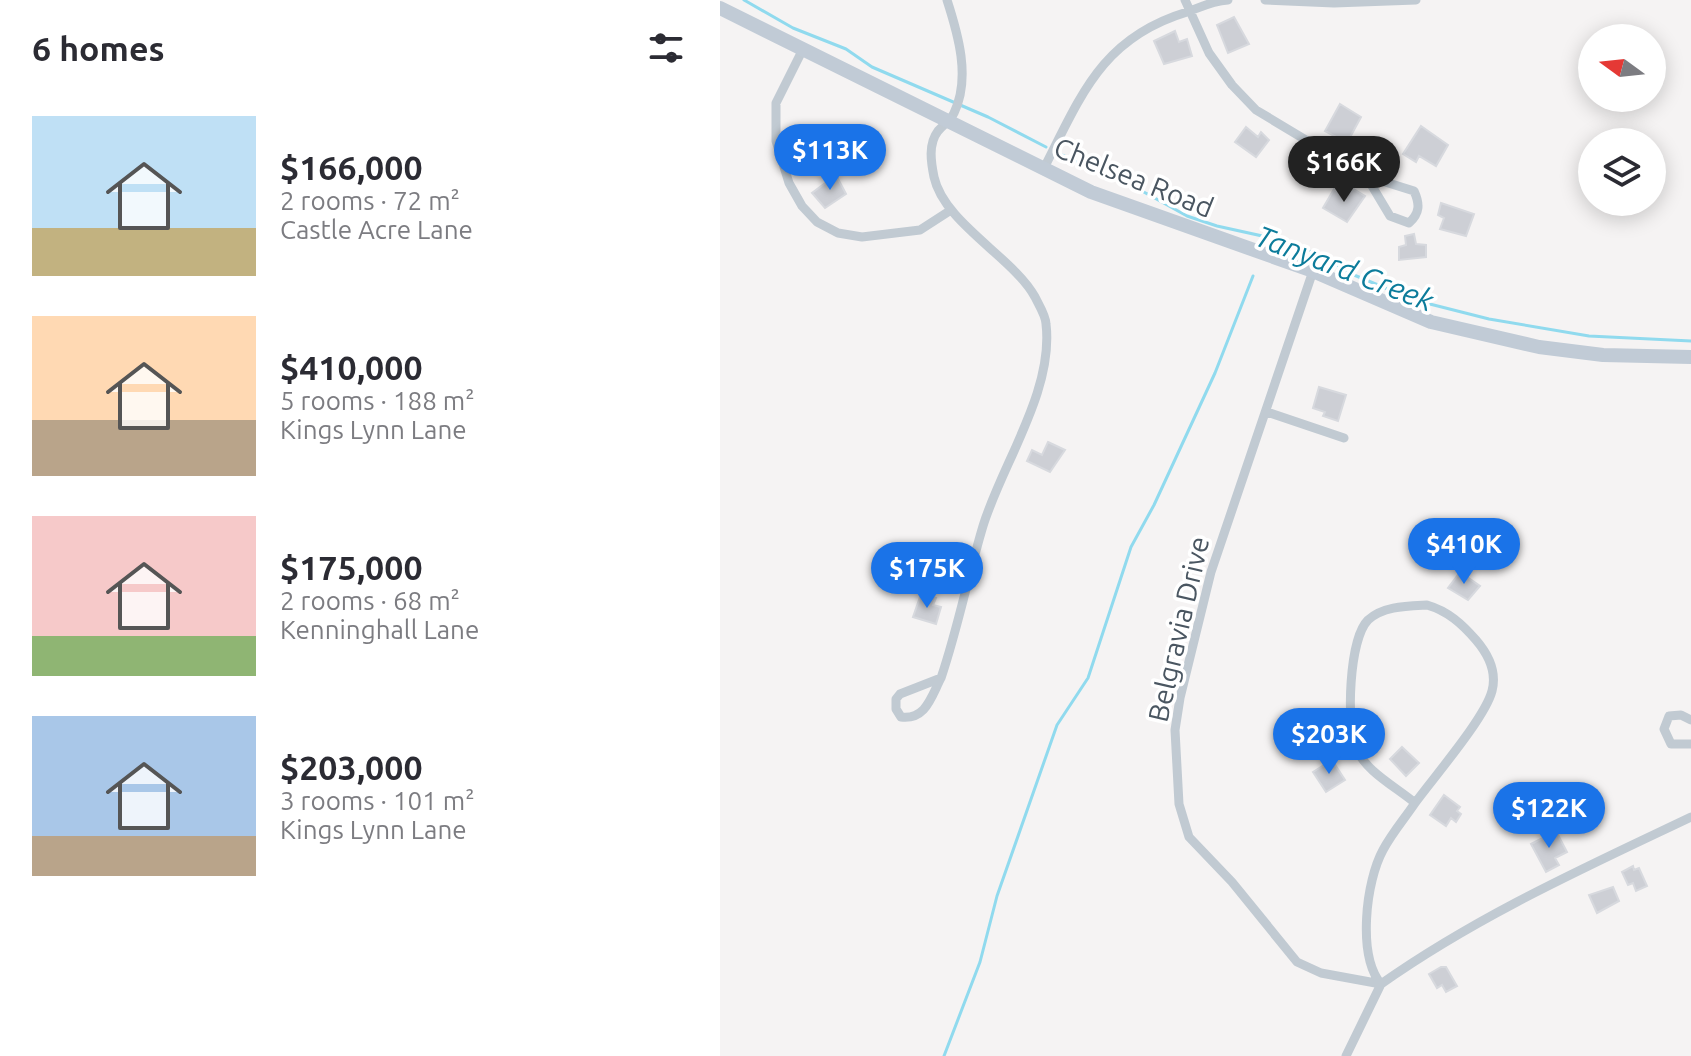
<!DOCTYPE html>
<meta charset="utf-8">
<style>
body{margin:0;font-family:Ubuntu,sans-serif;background:#f2f2f3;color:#2b2b33;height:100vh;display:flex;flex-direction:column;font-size:30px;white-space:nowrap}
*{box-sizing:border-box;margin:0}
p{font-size:26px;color:#7c7c81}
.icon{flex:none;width:44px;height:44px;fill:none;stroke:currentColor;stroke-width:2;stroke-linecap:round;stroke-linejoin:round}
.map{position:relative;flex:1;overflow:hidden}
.side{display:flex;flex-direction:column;background:#fff;width:720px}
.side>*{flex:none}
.needle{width:52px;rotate:285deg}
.controls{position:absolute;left:858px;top:24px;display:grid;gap:16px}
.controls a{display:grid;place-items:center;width:88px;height:88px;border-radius:50%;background:#fff;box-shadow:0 4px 20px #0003;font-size:40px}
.price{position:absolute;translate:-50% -68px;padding:0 18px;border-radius:28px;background:#1a73e8;color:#fff;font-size:26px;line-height:52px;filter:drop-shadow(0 2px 4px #0008)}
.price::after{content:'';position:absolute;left:50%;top:48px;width:24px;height:18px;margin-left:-12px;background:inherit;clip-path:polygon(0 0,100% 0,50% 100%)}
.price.on{background:#222;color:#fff}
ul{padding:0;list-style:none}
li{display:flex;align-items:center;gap:24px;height:200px;padding:0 32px}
li span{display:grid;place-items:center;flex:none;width:224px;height:160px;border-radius:0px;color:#555}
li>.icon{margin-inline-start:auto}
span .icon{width:96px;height:96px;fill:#fffc;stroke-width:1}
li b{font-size:34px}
h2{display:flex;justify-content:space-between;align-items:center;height:96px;padding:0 32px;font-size:34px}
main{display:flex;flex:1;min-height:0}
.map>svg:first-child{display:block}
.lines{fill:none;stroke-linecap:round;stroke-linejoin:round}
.stream{stroke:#90daee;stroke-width:3}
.building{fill:#cdcfd5;stroke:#d7d9de;stroke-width:2}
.street{stroke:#c1cad2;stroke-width:9}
.secondary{stroke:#c1cbd6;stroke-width:14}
.labels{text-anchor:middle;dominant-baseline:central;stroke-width:7;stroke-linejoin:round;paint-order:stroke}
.street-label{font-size:28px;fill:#4a5661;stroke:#fff}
.water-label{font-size:30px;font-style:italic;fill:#0c7c9b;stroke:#fff}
</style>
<main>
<section class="side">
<h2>6 homes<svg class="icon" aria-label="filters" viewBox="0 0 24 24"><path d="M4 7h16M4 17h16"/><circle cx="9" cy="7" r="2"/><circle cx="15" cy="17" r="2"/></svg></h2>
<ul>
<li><span style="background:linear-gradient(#bfe0f5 70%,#c2b280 0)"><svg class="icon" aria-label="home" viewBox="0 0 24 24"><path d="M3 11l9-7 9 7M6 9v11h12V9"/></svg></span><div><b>$166,000</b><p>2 rooms · 72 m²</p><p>Castle Acre Lane</p></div></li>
<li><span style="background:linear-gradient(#ffd9b3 65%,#b9a48a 0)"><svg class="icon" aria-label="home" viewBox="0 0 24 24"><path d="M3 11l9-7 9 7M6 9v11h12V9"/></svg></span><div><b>$410,000</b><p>5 rooms · 188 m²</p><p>Kings Lynn Lane</p></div></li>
<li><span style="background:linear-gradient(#f6c9c9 75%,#8fb573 0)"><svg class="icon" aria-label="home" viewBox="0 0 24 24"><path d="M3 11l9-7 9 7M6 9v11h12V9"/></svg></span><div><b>$175,000</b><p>2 rooms · 68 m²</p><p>Kenninghall Lane</p></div></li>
<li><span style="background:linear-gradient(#a9c7e8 75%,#b9a48a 0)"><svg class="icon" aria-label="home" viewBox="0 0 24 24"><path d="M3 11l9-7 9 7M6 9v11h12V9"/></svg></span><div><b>$203,000</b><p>3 rooms · 101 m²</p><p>Kings Lynn Lane</p></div></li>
</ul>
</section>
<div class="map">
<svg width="971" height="1056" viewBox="0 0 971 1056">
<rect width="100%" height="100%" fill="#f5f3f3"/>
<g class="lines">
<path class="stream" d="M24,0L73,28L126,49L152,67L268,117L326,147
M340,154L413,186L467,216L497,226L565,241L603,257L634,275L694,300L769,319L869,336L971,341
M224,1056L260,962L277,896L337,725L368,678L411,547L434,505L495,373L533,276"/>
</g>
<path class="building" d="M514,17L529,44L508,53L497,25Z
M455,31L459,42L467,39L472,56L444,64L434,41Z
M620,104L641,117L627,143L605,131Z
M701,126L728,145L716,166L699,156L696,162L683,154Z
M526,127L538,137L541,132L549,140L536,157L515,142Z
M116,175L126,194L105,208L92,193Z
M632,188L645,196L627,222L603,208L614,189L627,196Z
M721,203L754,214L746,236L720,229L724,218L718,215Z
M694,234L696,244L706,245V257L679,260V247L686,245L685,236Z
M599,387L626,395L618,421L603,416L605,412L593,408Z
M328,442L345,450L330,472L307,461L312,450L322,455Z
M740,572L760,586L748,600L728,588Z
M201,594L216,598L213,605L221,607L216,624L193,617Z
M682,747L699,763L686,776L670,759Z
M612,760L625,780L606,792L593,772Z
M724,795L740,807L737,811L741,814L736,822L731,818L726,826L710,815Z
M836,831L847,852L835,858L839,865L826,872L811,844Z
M913,866L914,870L919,868L927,886L916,891L913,883L908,885L902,872Z
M893,887L899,901L877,913L869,895Z
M721,967H726L737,986L726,992L722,985L717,988L709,974Z"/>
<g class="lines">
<path class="street" d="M465,0L489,53L512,85L536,110L646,176L670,216L689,223C700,213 700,204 694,191L646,176
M545,0L614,3L696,0
M83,49L56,103V141L69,183L82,206L97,222L118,233L142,237L200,230L231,210
M323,170C361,96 381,38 467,12C481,7 492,1 508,0
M593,271L491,572L460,698L455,730L459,804L469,837L512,882L577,962L601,973L661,984C757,916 866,867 971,817
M547,412L624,438
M707,605C728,611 742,624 756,640C768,654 777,672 772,691C765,718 714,777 695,803C676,787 645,771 636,748C626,724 629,639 648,620C663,606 687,606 707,605Z
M221,678C211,697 206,720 181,717L176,709V699L180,694L221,678C238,628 248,576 263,526C282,464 334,391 326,324C326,316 319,305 315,297C294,258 224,223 214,177C211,162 208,144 218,131C223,125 231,120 234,113C251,78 238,34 227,0
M971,720L961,715L949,716L944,729L951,744H971
M661,984C637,955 646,881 663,850C672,833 685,818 695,803
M626,1056L661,984"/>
<path class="secondary" d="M0,8L371,192L593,271L711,322L819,347L883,355L971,357"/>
</g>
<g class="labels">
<g class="street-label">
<text transform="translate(414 177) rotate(22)">Chelsea Road</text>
<text transform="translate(458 629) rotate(-77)">Belgravia Drive</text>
</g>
<g class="water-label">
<text transform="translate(625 268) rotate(21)">Tanyard Creek</text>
</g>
</g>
</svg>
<div class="controls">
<a><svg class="needle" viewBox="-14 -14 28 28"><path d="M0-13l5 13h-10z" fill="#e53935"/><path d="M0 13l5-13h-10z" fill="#7c7c81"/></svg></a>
<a><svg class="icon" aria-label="layers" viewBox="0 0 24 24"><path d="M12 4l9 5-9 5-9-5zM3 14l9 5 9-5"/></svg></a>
</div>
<b class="price" style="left:110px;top:192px">$113K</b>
<b class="price on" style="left:624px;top:204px">$166K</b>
<b class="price" style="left:744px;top:586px">$410K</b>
<b class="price" style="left:207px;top:610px">$175K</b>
<b class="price" style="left:609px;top:776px">$203K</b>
<b class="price" style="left:829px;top:850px">$122K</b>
</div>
</main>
